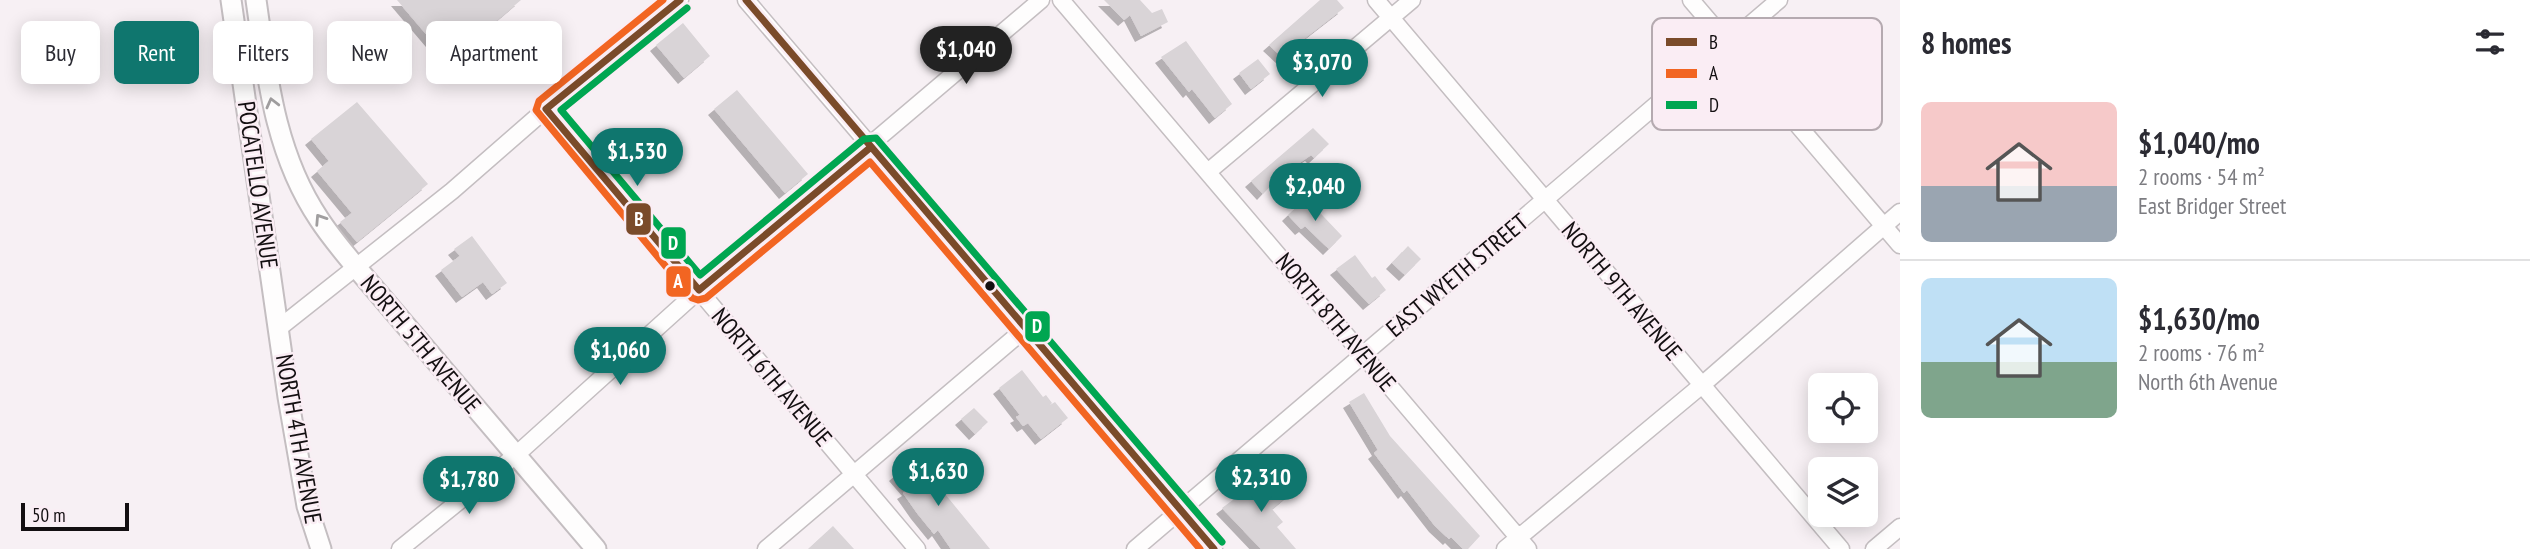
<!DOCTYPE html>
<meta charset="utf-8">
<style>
body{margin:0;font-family:"PT Sans Narrow",sans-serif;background:#f2f2f3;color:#2b2b33;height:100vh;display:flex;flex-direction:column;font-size:26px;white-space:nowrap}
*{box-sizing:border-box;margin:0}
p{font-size:23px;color:#7c7c81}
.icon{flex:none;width:38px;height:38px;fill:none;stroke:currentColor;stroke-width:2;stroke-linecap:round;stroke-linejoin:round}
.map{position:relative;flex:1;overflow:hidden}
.details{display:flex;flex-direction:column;background:#fff;width:630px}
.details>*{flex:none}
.top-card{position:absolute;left:21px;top:21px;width:665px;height:63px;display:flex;gap:14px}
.buttons{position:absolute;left:1808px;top:373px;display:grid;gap:14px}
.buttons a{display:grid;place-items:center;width:70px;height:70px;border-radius:10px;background:#fff;box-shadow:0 4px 18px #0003;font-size:35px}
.scale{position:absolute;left:21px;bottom:18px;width:108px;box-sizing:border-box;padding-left:7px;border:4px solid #130f11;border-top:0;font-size:19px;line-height:24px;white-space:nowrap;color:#130f11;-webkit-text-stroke:5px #faedf4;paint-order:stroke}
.price{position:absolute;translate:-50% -60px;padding:0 16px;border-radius:24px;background:#0f766e;color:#fff;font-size:23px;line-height:46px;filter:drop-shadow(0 2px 4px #0008)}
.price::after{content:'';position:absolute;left:50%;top:42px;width:21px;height:16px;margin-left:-10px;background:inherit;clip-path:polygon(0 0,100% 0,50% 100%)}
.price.current{background:#222;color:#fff}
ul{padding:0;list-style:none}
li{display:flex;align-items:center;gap:21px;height:175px;padding:0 21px}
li+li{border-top:2px solid #e1e1e2}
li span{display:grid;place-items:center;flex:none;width:196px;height:140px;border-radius:10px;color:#555}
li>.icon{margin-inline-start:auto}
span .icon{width:84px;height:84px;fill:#fffc;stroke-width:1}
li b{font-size:30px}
h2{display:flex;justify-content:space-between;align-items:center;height:84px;padding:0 21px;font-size:30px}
.chip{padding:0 24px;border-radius:10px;background:#fff;box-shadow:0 4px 18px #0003;font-size:24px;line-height:63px}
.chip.current{background:#0f766e;color:#fff}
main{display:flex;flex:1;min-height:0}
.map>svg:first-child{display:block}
.building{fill:#d9d4d7;filter:url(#shadow)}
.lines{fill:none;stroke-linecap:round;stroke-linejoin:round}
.minor-casing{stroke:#c4bec1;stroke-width:19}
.major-casing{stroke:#c4bec1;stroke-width:23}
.minor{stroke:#fefdfd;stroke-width:16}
.major{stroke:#fefdfd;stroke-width:19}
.bus-1-casing{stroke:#faedf4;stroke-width:12}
.bus-2-casing{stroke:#faedf4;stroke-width:12}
.bus-3-casing{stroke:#faedf4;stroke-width:12}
.bus-1{stroke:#7a4b2a;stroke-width:7}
.bus-2{stroke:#f26522;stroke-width:7}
.bus-3{stroke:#00a651;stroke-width:7}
.oneway{stroke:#a09e9f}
.bus-dot{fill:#130f11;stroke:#faedf4;stroke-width:2.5}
.labels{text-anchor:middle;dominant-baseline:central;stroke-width:5;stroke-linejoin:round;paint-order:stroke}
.street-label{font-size:24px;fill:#130f11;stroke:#faedf4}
.key{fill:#faedf4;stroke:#b5aab0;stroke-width:2}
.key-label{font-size:19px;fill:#130f11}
.line-badge{stroke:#faedf4;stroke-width:2.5}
.badge-label{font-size:19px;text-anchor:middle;font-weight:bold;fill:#fff}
</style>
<main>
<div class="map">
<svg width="1900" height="549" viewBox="0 0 1900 549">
<defs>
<filter id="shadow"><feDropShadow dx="-6" dy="6" stdDeviation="0" flood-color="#0004"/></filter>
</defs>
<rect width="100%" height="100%" fill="#f7f0f4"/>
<path class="building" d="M397,0H521L449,61Z
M1104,0H1140L1152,13L1162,9L1168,22L1141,36L1130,15L1124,20Z
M1320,0H1337L1344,8L1304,39L1284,59L1269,45Z
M683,23L710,56L684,78L656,45Z
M1186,41L1232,104L1215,118L1192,89L1189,92L1161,57Z
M1258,59L1270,74L1251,89L1239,73Z
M737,90L808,174L785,193L714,109Z
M357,102L428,184L357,242L340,222L352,213L317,171L329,161L311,139Z
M1313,128L1329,144L1314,158L1311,155L1278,178L1263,194L1251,181Z
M1306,198L1342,236L1329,249L1305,226L1301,229L1288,215Z
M472,236L507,283L492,294L483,282L462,297L441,270L460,256L454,249Z
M1408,246L1421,259L1405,275L1392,263Z
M1355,255L1372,278L1375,276L1386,290L1369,304L1336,269Z
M1022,370L1043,397L1046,395L1052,403L1050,405L1055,402L1068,418L1041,439L1028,423L1023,426L1016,417L1020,415L999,388Z
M1364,393L1390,436L1480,536L1468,549H1463L1451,537L1449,539L1435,526L1407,490L1404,493L1374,453L1378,450L1349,402Z
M974,408L988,422L975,434L961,419Z
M915,458L929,474L933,472L944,487L941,489L990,549H951L938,530L934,534L917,513L903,493L908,490L895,475Z
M1272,472L1291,493L1272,509L1283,522L1277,527L1296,549H1261L1222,508L1245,491L1247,494Z
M833,526L854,549H808Z"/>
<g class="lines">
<defs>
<path id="minor" d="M746,0L1214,549
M1061,0L1528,549
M1376,0L1841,549
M1691,0L1900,245
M546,109L917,549
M1209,171L1412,0
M279,328L452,191L546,109L680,0
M400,549L516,455L699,290L1041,0
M766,549L1026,328
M1135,549L1779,0
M1505,549L1702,385L1900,212
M1874,549L1900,527"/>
<path id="major" d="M231,0L288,397L307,506L321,549
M256,0C267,76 275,154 319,219C330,236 343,251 355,266L596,549"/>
</defs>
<use href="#minor" class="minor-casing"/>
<use href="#major" class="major-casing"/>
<use href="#minor" class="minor"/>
<use href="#major" class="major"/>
<defs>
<path id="bus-1" d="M680,0L546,109L699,290L871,147
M746,0L1214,549"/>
<path id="bus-2" d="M663,0L539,101L536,110L692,298L698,300L706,298L870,162L1200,549"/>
<path id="bus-3" d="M687,8L561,110L700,275L864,139L876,138L1222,542"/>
</defs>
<use href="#bus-1" class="bus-1-casing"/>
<use href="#bus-2" class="bus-2-casing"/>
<use href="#bus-3" class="bus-3-casing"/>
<use href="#bus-1" class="bus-1"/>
<use href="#bus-2" class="bus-2"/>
<use href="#bus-3" class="bus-3"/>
</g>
<defs><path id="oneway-chevron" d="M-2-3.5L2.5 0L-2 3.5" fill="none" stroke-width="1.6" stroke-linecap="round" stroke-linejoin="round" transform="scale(1.75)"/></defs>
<g class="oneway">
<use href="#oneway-chevron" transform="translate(272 103) rotate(-104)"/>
<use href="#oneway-chevron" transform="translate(320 219) rotate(-123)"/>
</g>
<circle class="bus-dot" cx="990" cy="286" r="6"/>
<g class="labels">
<g class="street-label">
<text transform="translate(258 185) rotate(82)">POCATELLO AVENUE</text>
<text transform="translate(1457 275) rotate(-40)">EAST WYETH STREET</text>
<text transform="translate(1622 291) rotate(50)">NORTH 9TH AVENUE</text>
<text transform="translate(1336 322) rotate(50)">NORTH 8TH AVENUE</text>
<text transform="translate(421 344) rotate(50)">NORTH 5TH AVENUE</text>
<text transform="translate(772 377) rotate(50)">NORTH 6TH AVENUE</text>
<text transform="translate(299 439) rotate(80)">NORTH 4TH AVENUE</text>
</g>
</g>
<rect x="1652" y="18" width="230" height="112" rx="10" class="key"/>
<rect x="1666" y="38" width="31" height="8" fill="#7a4b2a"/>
<rect x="1666" y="69" width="31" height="9" fill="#f26522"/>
<rect x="1666" y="101" width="31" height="8" fill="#00a651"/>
<g class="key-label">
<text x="1709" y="49">B</text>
<text x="1709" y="80">A</text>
<text x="1709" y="112">D</text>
</g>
<g class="line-badge">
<rect x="625" y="202" width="27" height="34" rx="7" fill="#7a4b2a"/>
<rect x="660" y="226" width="27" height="34" rx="7" fill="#00a651"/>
<rect x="665" y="265" width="27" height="33" rx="7" fill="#f26522"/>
<rect x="1024" y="310" width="27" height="33" rx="7" fill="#00a651"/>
</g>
<g class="badge-label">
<text x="639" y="226">B</text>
<text x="673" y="250">D</text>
<text x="678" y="288">A</text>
<text x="1037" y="333">D</text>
</g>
</svg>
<div class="buttons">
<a><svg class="icon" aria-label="locate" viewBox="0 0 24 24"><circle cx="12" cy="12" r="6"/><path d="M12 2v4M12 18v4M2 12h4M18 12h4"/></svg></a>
<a><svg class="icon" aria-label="layers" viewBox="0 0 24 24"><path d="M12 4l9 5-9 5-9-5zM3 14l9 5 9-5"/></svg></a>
</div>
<div class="scale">50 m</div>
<b class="price current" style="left:966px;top:86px">$1,040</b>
<b class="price" style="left:1322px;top:99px">$3,070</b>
<b class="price" style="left:637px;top:188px">$1,530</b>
<b class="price" style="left:1315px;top:223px">$2,040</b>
<b class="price" style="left:620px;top:387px">$1,060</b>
<b class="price" style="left:938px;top:508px">$1,630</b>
<b class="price" style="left:1261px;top:514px">$2,310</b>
<b class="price" style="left:469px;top:516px">$1,780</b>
<div class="top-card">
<a class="chip">Buy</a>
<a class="chip current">Rent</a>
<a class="chip">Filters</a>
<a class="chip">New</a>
<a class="chip">Apartment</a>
</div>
</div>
<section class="details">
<h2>8 homes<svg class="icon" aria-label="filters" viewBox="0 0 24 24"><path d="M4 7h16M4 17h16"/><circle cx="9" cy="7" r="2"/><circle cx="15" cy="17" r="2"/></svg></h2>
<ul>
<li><span style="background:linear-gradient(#f6c9c9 60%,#9aa5b1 0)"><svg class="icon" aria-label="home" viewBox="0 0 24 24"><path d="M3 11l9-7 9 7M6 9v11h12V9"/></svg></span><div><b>$1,040/mo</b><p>2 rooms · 54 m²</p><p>East Bridger Street</p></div></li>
<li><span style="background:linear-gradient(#bfe0f5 60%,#7fa58c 0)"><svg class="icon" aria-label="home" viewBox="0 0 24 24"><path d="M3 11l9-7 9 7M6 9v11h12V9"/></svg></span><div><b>$1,630/mo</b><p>2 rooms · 76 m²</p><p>North 6th Avenue</p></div></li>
</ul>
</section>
</main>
